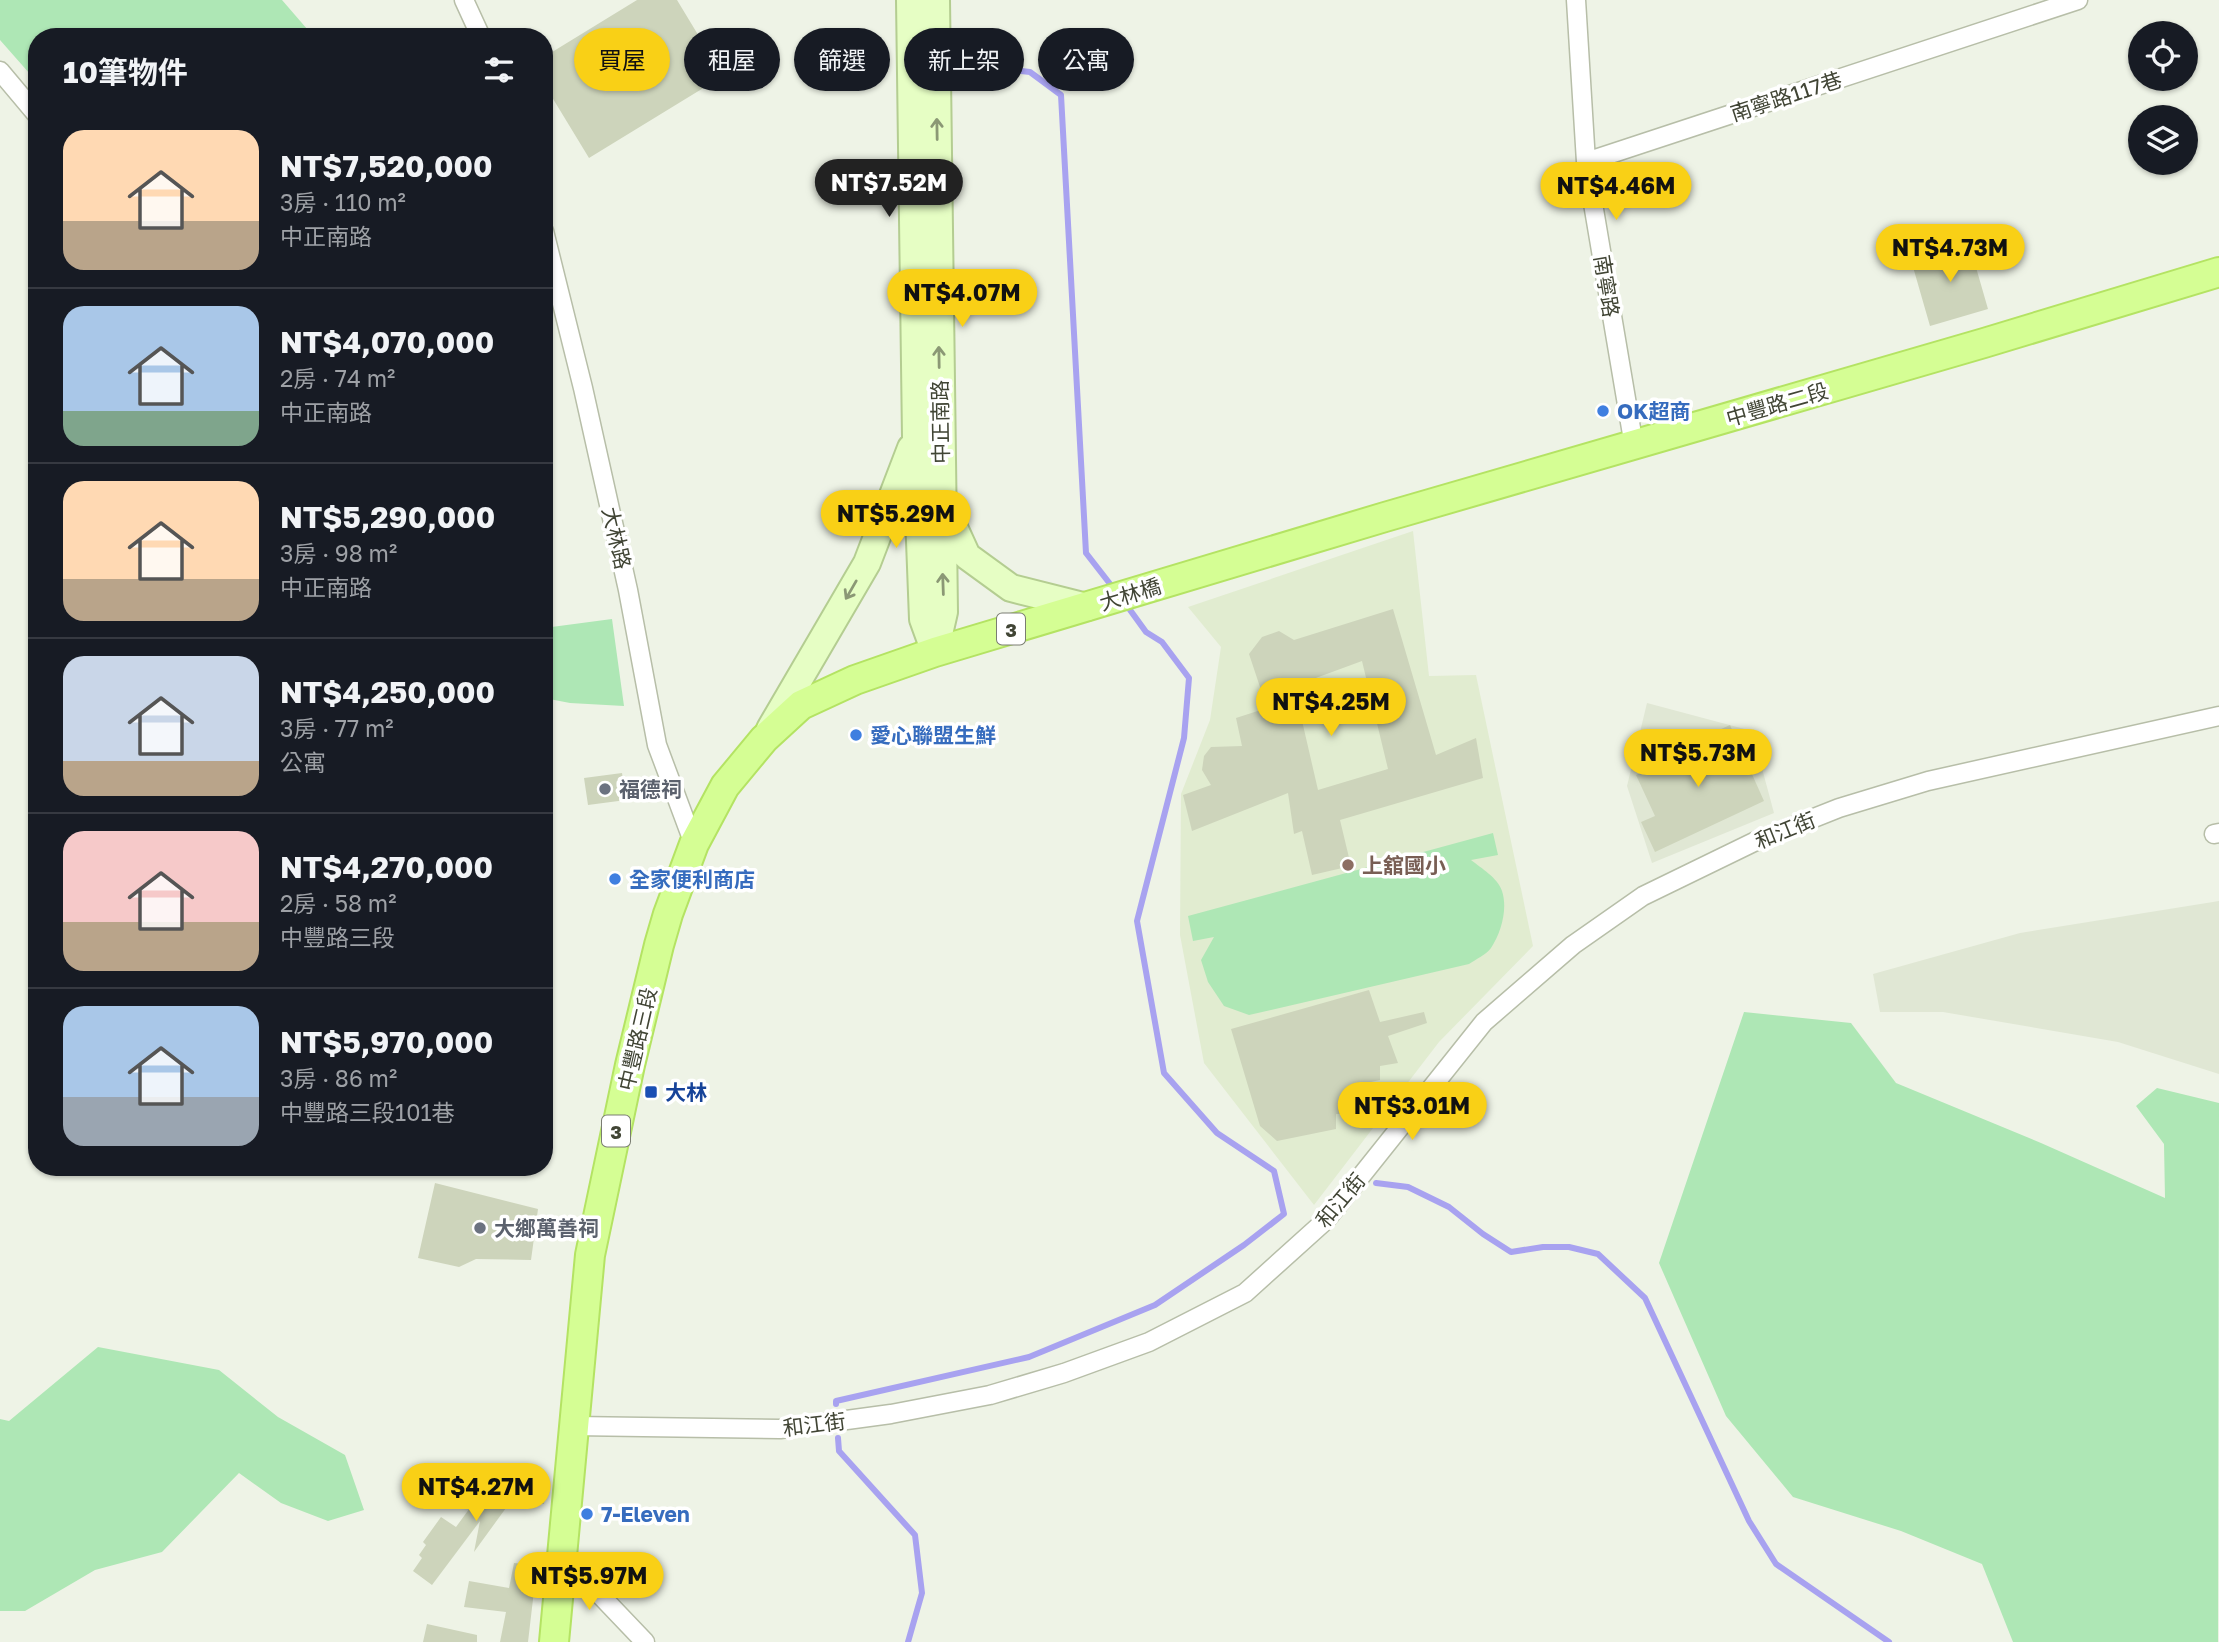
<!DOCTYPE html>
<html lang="zh-TW">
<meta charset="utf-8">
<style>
body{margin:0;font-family:"Golos Text","Noto Sans TC",sans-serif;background:#242831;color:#f1f3f6;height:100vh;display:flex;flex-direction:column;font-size:26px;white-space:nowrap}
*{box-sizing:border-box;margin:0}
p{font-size:23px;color:#9ea1a6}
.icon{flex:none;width:38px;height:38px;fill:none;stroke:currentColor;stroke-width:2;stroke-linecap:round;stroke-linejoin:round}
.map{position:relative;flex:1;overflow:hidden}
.side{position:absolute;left:28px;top:28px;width:525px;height:1148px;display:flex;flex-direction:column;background:#171b24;border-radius:28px;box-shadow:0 2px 5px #0004}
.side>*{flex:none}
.guide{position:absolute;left:574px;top:28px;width:665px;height:63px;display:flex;gap:14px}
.controls{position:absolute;left:2128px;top:21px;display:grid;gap:14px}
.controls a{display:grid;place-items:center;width:70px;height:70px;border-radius:50%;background:#171b24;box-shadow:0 2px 5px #0004;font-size:35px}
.price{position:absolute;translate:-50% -60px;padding:0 16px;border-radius:24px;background:#f9d016;color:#111;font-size:23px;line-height:46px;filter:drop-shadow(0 2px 4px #0008)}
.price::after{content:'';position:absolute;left:50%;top:42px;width:21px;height:16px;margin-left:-10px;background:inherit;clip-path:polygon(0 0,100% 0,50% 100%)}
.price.selected{background:#222;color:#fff}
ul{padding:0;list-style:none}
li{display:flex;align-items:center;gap:21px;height:175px;padding:0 35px}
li+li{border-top:2px solid #363941}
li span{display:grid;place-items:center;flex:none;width:196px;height:140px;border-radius:21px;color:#555}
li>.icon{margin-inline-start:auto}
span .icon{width:84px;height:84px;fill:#fffc;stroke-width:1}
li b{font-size:30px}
h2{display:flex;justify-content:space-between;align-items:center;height:84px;padding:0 35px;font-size:30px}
.pill{padding:0 24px;border-radius:32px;background:#171b24;box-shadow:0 2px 5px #0004;font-size:24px;line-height:63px}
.pill.selected{background:#f9d016;color:#111}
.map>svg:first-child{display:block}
.residential{fill:#e0e7d4}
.education{fill:#e1ecd0}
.green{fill:#aee7b5}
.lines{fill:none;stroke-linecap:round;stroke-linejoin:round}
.stream{stroke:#a8a2f0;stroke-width:6}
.building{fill:#cdd4bb;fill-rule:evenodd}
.street-casing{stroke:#b7bea8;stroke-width:21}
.secondary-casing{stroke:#b4cd91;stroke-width:30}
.primary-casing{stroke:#b4e363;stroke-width:32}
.street{stroke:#fff;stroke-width:18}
.secondary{stroke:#e6fec4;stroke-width:26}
.primary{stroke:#d5fe94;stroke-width:28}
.oneway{stroke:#8b9875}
.shop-dot{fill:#3f7fe0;stroke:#fff;stroke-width:2.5}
.worship-dot{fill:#6b7280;stroke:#fff;stroke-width:2.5}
.education-dot{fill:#8d6e63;stroke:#fff;stroke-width:2.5}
.transit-dot{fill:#1a4fb4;stroke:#fff;stroke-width:2.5}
.labels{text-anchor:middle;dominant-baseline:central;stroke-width:7;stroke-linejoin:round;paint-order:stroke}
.shield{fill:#fff;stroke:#7a7d72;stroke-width:2}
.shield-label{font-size:19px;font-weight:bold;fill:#414535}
.street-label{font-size:21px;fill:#414535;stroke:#fff}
.shop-label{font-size:21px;font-weight:bold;fill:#366cbe;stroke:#fff;text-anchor:start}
.worship-label{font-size:21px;font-weight:bold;fill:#5b616d;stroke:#fff;text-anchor:start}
.education-label{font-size:21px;font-weight:bold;fill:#785e54;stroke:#fff;text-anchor:start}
.transit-label{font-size:21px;font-weight:bold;fill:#164399;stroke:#fff;text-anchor:start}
</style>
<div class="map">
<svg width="2219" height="1642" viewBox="0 0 2219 1642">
<rect width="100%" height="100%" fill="#eef3e6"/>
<path class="residential" d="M1647,703L1752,731L1774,813L1652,863L1627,786Z
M2219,901V1074L2118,1042L1943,1012H1880L1873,974L2020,933Z"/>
<path class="education" d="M1413,531L1429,676L1476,675L1533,946L1439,1042L1314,1205L1204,1063L1180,935L1181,794L1210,720L1221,647L1188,607Z"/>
<path class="green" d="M0,0H282L314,37H37V82L0,40Z
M612,619L624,706L570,703L544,698V628Z
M1493,833L1498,855L1471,860C1481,868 1498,878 1502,891C1508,909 1501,933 1491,948C1486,955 1476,959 1469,964L1249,1015L1224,1006L1208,982L1201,960L1214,937L1193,941L1188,916Z
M1744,1012L1851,1023L1896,1083L2041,1143L2165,1198L2164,1144L2136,1106L2157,1088L2219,1103L2218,1642H2013L1982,1564L1901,1531L1793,1497L1726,1416L1659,1263Z
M98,1347L219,1370L278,1417L345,1455L364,1510L328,1521L281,1503L239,1473L162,1552L95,1570L25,1611H0V1419L9,1421Z"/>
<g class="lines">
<path class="stream" d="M969,65L1030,72L1061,95L1086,553L1114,589
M1376,1183L1408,1187L1449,1207L1483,1234L1511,1252L1543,1247H1569L1598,1254L1645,1298L1749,1521L1776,1564L1889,1642
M836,1404V1401L1029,1357L1155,1305L1244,1245L1284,1214L1274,1171L1217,1133L1164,1073L1137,921L1184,738L1189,678L1162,642L1146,632L1125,603
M838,1438L839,1451L915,1535L922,1593L908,1642"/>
</g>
<path class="building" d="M637,0H677L723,76L589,158L544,84V57Z
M1969,243L1988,309L1930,326L1911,260Z
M1393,609L1436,755L1476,738L1483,778L1340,820L1351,866L1312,875L1302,831L1294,834L1288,793L1192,831L1183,795L1211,785L1202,770L1204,756L1211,747L1242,746L1236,718L1267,708L1249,654L1262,637L1279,631L1294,640ZM1362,661L1388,769L1318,790L1294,686Z
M1730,725L1764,801L1655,852L1641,822L1655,816L1636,775L1691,750L1688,744Z
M622,773L626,800L588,805L584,778Z
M1369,990L1380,1022L1424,1012L1427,1023L1388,1036L1398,1063L1380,1066V1080L1362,1084L1365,1092L1346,1097L1349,1114H1336V1129L1277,1141L1260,1126L1231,1029Z
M435,1183L538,1209L531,1260L476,1259L459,1267L418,1258Z
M513,1472L547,1475L544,1504L511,1501L474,1552L480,1521L432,1585L413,1571L422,1558L419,1555L426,1545L423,1542L441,1517L456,1527L486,1486L487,1481L511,1499Z
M514,1563L537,1565L528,1642H500L506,1612L464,1607L469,1581L509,1588Z
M427,1624L477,1635V1642H423Z"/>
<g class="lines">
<defs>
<path id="street" d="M464,0L481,37
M1576,0L1586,162L1634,446
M0,71L37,115
M1586,162L2078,0
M544,231L583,388L628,590L657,745L694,844
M2214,834L2219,833
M574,1426L780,1429L891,1414L990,1395L1064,1373L1149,1342L1245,1293L1326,1220L1484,1022L1573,945L1643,896L1756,841L1839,808L1928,781L2219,716
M561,1554L645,1642"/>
<path id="secondary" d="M910,0L916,437L923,619L935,652
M946,510L967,556L1011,588L1087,607
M935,652L944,612L936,0
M770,729L867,563L911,448"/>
<path id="primary" d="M554,1642L590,1255L630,1065L659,945L668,914L694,844L725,786L764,739L801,705L855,680L935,652L1385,517L1984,343L2219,272"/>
</defs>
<use href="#street" class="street-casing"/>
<use href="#secondary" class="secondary-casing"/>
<use href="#primary" class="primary-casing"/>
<use href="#street" class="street"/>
<use href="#secondary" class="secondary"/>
<use href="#primary" class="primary"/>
</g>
<defs><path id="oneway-shaft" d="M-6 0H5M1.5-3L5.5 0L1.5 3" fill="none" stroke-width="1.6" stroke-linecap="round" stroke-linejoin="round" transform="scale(1.75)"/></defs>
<g class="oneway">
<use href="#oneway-shaft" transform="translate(937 129) rotate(-91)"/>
<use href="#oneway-shaft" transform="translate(939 357) rotate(-91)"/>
<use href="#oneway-shaft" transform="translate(943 584) rotate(-92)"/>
<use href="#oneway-shaft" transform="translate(851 590) rotate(120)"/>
</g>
<g class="shop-dot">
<circle cx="1603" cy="411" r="7"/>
<circle cx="856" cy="735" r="7"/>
<circle cx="615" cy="879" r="7"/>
<circle cx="587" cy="1514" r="7"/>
</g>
<g class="worship-dot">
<circle cx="605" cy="789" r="7"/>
<circle cx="480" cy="1228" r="7"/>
</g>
<circle class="education-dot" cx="1348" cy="865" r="7"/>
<rect class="transit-dot" x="644" y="1085" width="14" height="14" rx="3.5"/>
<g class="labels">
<g class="shield">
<rect x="997" y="613.5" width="28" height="31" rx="5"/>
<rect x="602" y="1115.5" width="28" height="31" rx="5"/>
</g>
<g class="shield-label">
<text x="1011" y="629">3</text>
<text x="616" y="1131">3</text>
</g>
<g class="street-label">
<text transform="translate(1786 96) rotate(-18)">南寧路117巷</text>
<text transform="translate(1607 286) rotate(81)">南寧路</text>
<text transform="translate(1777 404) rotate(-16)">中豐路二段</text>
<text transform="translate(940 422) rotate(-91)">中正南路</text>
<text transform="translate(617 538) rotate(77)">大林路</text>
<text transform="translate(1130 594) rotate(-17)">大林橋</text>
<text transform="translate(1785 830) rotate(-22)">和江街</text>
<text transform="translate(637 1039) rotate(-77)">中豐路三段</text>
<text transform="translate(1340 1200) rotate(-50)">和江街</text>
<text transform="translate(814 1424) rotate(-7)">和江街</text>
</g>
<g class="shop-label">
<text x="1617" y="411">OK超商</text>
<text x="870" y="735">愛心聯盟生鮮</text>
<text x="629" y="879">全家便利商店</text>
<text x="601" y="1514">7-Eleven</text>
</g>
<g class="worship-label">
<text x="619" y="789">福德祠</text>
<text x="494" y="1228">大鄉萬善祠</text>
</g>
<g class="education-label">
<text x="1362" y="865">上舘國小</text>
</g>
<g class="transit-label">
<text x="665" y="1092">大林</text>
</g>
</g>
</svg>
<div class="controls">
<a><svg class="icon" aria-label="locate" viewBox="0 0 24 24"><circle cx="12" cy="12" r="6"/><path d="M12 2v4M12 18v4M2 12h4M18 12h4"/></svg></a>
<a><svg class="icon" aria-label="layers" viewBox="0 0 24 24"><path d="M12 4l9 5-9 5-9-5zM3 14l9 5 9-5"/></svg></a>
</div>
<b class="price selected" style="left:889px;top:219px">NT$7.52M</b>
<b class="price" style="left:1616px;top:222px">NT$4.46M</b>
<b class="price" style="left:1950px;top:284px">NT$4.73M</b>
<b class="price" style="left:962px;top:329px">NT$4.07M</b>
<b class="price" style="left:896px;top:550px">NT$5.29M</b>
<b class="price" style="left:1331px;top:738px">NT$4.25M</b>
<b class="price" style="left:1698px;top:789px">NT$5.73M</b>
<b class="price" style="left:1412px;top:1142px">NT$3.01M</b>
<b class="price" style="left:476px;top:1523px">NT$4.27M</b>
<b class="price" style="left:589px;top:1612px">NT$5.97M</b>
<div class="guide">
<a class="pill selected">買屋</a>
<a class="pill">租屋</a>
<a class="pill">篩選</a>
<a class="pill">新上架</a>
<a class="pill">公寓</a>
</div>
<section class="side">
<h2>10筆物件<svg class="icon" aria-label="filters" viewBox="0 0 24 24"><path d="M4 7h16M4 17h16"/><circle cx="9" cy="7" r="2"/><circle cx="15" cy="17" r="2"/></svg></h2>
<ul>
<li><span style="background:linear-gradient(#ffd9b3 65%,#b9a48a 0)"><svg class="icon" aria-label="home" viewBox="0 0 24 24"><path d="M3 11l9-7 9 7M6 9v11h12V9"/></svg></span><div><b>NT$7,520,000</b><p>3房 · 110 m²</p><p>中正南路</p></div></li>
<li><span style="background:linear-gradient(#a9c7e8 75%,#7fa58c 0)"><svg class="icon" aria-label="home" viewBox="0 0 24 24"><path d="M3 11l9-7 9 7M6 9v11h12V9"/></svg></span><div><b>NT$4,070,000</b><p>2房 · 74 m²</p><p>中正南路</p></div></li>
<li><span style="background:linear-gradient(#ffd9b3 70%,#b9a48a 0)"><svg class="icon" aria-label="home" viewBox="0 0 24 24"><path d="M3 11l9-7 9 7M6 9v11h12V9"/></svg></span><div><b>NT$5,290,000</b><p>3房 · 98 m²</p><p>中正南路</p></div></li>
<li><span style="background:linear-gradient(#c9d6e8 75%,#b9a48a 0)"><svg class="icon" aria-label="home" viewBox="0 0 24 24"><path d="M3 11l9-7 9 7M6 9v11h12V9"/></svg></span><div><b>NT$4,250,000</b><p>3房 · 77 m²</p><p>公寓</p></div></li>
<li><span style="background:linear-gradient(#f6c9c9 65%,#b9a48a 0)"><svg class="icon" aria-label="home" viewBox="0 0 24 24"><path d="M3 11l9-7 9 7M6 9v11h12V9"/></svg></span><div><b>NT$4,270,000</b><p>2房 · 58 m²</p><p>中豐路三段</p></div></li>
<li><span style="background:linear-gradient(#a9c7e8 65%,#9aa5b1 0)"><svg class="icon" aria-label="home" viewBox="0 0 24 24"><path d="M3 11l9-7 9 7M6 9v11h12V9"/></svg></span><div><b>NT$5,970,000</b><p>3房 · 86 m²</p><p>中豐路三段101巷</p></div></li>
</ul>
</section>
</div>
